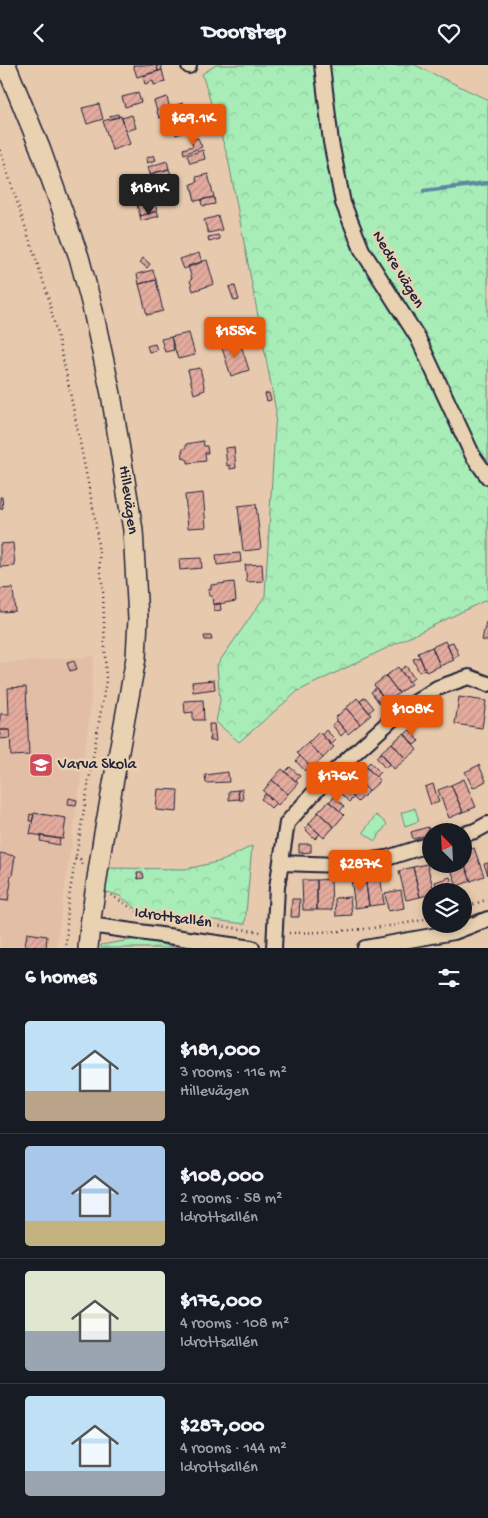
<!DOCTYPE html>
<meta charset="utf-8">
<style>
body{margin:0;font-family:"Gochi Hand",sans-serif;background:#242831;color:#f1f3f6;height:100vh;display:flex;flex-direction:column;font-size:19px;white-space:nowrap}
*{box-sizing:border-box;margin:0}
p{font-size:16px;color:#9ea1a6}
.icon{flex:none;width:28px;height:28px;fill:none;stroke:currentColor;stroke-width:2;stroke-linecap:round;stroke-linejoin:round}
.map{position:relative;height:883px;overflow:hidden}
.panel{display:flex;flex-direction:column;background:#171b24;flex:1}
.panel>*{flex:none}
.needle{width:32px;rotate:336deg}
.controls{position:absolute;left:422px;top:758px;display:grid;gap:10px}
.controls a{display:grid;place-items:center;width:50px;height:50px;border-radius:50%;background:#171b24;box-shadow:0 2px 8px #0003;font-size:25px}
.price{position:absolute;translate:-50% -42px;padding:0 11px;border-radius:5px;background:#ea580c;color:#fff;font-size:16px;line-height:32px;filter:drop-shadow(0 1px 2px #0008)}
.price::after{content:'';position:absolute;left:50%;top:30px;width:15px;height:11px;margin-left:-8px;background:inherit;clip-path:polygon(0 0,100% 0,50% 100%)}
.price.selected{background:#222;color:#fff}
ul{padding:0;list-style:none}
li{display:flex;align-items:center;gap:15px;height:125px;padding:0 25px}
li+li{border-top:1px solid #363941}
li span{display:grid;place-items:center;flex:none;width:140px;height:100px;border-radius:5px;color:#555}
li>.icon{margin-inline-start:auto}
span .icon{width:60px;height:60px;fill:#fffc;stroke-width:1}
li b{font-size:21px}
h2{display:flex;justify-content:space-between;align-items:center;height:60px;padding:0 25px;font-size:21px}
header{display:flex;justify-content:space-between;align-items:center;height:65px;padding:0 25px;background:#171b24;font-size:22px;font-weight:800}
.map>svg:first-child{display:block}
.built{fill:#e2bea6}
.grass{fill:url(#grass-tufts);stroke:#65887a}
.forest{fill:url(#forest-crowns);stroke:#65887a}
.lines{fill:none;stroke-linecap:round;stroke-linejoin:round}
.stream{stroke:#5d8aa0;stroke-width:4.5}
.building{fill:url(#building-hatch);stroke:#22223b}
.street-casing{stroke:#22223b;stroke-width:18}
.secondary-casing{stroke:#22223b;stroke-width:22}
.path{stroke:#22223b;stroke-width:2.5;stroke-dasharray:1 4;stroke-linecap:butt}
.street{stroke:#e8d2b1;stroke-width:14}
.secondary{stroke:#e8d2b1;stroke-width:19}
.labels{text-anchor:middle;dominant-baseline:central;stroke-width:5;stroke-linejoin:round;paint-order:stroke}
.street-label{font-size:16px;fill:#22223b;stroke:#e8d2b1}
.poi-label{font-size:16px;fill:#22223b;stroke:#e8d2b1;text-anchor:start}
</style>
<header><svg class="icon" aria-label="back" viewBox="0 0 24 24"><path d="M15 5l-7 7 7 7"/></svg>Doorstep<svg class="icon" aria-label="heart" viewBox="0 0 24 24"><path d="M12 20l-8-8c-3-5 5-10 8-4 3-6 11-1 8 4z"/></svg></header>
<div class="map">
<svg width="488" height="883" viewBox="0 0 488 883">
<defs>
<pattern id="grass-tufts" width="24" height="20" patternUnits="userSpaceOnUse" patternTransform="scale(1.25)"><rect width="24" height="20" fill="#a8edb8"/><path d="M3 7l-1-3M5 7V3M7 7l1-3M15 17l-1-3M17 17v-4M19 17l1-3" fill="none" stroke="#90cb9f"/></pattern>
<pattern id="forest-crowns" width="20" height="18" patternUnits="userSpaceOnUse" patternTransform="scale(1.25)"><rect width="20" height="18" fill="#a8edb8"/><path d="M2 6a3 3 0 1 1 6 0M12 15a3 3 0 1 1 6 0" fill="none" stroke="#90cb9f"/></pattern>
<pattern id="building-hatch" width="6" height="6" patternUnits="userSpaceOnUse" patternTransform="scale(1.25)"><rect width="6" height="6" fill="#e4ab9e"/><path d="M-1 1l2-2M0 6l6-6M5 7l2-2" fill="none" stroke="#c39389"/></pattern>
</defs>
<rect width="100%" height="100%" fill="#e7caad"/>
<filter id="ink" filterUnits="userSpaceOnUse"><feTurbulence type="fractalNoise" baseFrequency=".02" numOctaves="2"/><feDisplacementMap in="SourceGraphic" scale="10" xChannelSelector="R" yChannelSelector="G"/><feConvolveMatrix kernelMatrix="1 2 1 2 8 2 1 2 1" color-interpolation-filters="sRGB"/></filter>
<g filter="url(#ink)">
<path class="built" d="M94,591L89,657L56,883H0V598Z"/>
<path class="grass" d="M415,743L419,756L405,761L401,748Z
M376,750L387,759L375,776L363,767Z"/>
<path class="forest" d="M216,0H415L488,35V534L298,626L239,677L216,657L220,636L217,600L265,531L276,346L228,93L202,9Z
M252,781L245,859L138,845L120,831L104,826L108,803L186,804L222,796Z
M137,874L178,883H101V880Z"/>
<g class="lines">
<path class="stream" d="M424,126L488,118"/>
</g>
<path class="building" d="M133,0H157L158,6L137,12Z
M157,0H161L162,5L158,6Z
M162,5L165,17L154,20L153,16L145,19L143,11Z
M138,28L141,37L125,42L122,32Z
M167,32L171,49L159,53L154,36Z
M183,38L185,45L171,49L170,42Z
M99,39L103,54L87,59L82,43Z
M185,45L190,61L183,63L184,67L176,70L172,60L165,61L162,52Z
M118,49L119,52L111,54L110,51Z
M132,50L136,63L126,66L122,53Z
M121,51L130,79L112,85L103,56Z
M198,73L202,82L184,89L183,84L193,81L191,75Z
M203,85L205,94L190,98L187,90Z
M154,90L156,95L147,98L146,93Z
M167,96L169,104L150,109L148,102Z
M169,104L174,118L155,124L150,109Z
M208,109L214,132L195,136L191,119L197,117L196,112Z
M152,128L157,146L140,151L135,132Z
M214,132L215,139L204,141L202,140L201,135Z
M157,146L159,151L141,156L140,151Z
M218,151L222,165L208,168L204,155Z
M218,170L220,174L209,177L208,172Z
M199,188L202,197L184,204L180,194Z
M143,193L150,199L147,203L140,197Z
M207,195L214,219L193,226L190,215L192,214L188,201Z
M153,205L156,215L139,219L137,209Z
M156,215L163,246L147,250L139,219Z
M235,221L239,235L234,236L229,222Z
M189,268L195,290L178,294L171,272Z
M171,272L174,285L165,287L161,274Z
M240,277L249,305L231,311L222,283Z
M155,279L157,285L149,287L147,281Z
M200,303L205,325L194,329L188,305Z
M269,328L271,335L267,336L265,329Z
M203,376L204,381H207L208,388H205L206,396L188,398V395L183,393L182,385L186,382V379Z
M234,382L236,403L230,404V400L227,401L225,383Z
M203,428L206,462L188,463L185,430Z
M0,432H2L3,443L0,444Z
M256,439L261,484L243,486L238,441Z
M13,478L15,501L0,502V479Z
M240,488L241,497L217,500L216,490Z
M201,493L202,503L180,505L179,494Z
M262,499L263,516L247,517L245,500Z
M234,517L236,536L213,540L212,531H209L208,524H211V520Z
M13,523L15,546L0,547V524Z
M220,538L221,545L214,546V539Z
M486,557L488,558V576L482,575Z
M204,571H211L212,575H205Z
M445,576L454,595L440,601L432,582Z
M453,577L459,590L453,593L447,579Z
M432,582L440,601L426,607L418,588Z
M420,592L425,604L419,607L413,594Z
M74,596L77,604L70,606L67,598Z
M406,601L414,613L409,617L400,605Z
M398,602L411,619L399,628L386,611Z
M386,611L399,628L387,637L374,620Z
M214,615L215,624L193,627L192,617Z
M26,622L29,690L11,691L10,665H0V649H9L8,623Z
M376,623L385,635L380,639L371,627Z
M365,632L374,643L369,647L360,636Z
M459,632L486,636L482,663L455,659Z
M357,633L371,650L360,659L346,643Z
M203,635L204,655H193V647L185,648L184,636Z
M438,640L442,647L431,654L426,647Z
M346,643L360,659L348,669L335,653Z
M337,656L346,666L341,671L332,660Z
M209,659H214L216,676H210Z
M0,665H10V673L0,674Z
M326,665L336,675L331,680L322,670Z
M410,665L419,676L414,680L405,669Z
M319,667L334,682L323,693L308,678Z
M404,668L417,685L406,694L392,678Z
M308,678L323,693L312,703L297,688Z
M392,678L406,694L394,704L381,687Z
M381,688L390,699L385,703L376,692Z
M300,691L310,701L305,706L296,696Z
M370,697L380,707L376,712L366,701Z
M479,700L486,716L473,723L465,707Z
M365,701L380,716L369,726L354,711Z
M290,702L300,711L296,716L285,707Z
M282,704L298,718L288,729L272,715Z
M228,707L229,717L206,718L205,710Z
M354,711L369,726L358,737L343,721Z
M464,714L476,742L463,747L451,720Z
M272,715L288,729L278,740L263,726Z
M433,719L439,737L431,740L425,722Z
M451,720L463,747L449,753L438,725Z
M344,722L354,732L349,737L339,727Z
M158,724L178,725L177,747L156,745Z
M242,724L243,735H239L238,725Z
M238,725L239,734L229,735V726Z
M265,729L276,738L271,743L261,734Z
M334,732L344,741L340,746L329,737Z
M69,733L77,735L76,740L68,739Z
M329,736L344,750L334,762L318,747Z
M318,747L334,762L324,773L309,759Z
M34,748L66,753L63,774L30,769Z
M30,749L34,750L32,756H29Z
M309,759L320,769L315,774L305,764Z
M428,762L431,769L413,774L411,767Z
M41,771L60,774L59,780L40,776Z
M299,779H311V787L299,788Z
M474,783L484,811L471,816L464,798V787Z
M0,788L15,791L12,811H11L10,816L11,817L8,836L0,835Z
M464,798L471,816L457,821L449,799Z
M488,798V810L484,799Z
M427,799L434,826H431V829L420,832L413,802Z
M413,802L420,832L406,835L399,806Z
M137,808H143L144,813L138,814Z
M380,809L384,839L369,841L365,811Z
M365,811L369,841L355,843L351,813Z
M450,812L454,826H438L435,817Z
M331,814L332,845H317V815Z
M302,815H317V845H303Z
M401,825L404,843L388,846L385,828Z
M350,832L352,850L336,851L335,833Z
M292,834H300L299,852H291Z
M27,868L47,871L46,883L25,881Z"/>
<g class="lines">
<defs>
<path id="street" d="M189,0V1
M322,0L331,77L343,138L362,185L418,273L473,391L488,412
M464,769L475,766L488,759
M282,798L339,800L387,793L431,779
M90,860L252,883
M274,883L277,822L287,758L329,711L399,648L437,623L469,612L488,619
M365,883L454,867L488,854"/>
<path id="secondary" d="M6,0L40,83L79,192L92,241L111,329L133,465L138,554L136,593L103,774L90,860L88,883"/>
</defs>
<use href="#street" class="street-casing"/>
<use href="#secondary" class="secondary-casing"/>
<path class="path" d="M0,85L47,228L66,307L95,453L103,527L106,616L68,838L66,883
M75,793L80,794L82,800
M111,830L141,849L261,867
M464,843L488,834
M289,868C337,867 384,864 431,853"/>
<use href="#street" class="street"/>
<use href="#secondary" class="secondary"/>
</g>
</g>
<defs>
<symbol id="school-square" viewBox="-11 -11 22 22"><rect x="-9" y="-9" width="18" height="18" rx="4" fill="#d1495b" stroke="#e8d2b1"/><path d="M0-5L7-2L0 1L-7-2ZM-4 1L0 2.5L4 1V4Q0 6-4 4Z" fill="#fff"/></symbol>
</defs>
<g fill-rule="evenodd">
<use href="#school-square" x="27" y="686" width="28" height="28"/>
</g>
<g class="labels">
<g class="street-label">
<text transform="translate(397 205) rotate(59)">Nedre vägen</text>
<text transform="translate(127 435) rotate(82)">Hillevägen</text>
<text transform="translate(173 854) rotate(8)">Idrottsallén</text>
</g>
<g class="poi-label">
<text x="58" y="700">Varva Skola</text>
</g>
</g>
</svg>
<div class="controls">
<a><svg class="needle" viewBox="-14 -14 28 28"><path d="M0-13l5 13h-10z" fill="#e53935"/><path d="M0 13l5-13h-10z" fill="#9ea1a6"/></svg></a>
<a><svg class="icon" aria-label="layers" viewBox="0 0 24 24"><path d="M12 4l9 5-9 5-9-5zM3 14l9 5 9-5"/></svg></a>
</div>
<b class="price" style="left:193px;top:81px">$69.1K</b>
<b class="price selected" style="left:149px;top:151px">$181K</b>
<b class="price" style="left:235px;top:294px">$155K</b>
<b class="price" style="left:412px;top:672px">$108K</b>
<b class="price" style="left:337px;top:739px">$176K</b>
<b class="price" style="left:360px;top:827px">$287K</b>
</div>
<section class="panel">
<h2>6 homes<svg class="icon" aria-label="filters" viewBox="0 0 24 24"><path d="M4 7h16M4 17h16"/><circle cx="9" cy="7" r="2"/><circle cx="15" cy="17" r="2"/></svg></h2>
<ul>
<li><span style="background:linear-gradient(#bfe0f5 70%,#b9a48a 0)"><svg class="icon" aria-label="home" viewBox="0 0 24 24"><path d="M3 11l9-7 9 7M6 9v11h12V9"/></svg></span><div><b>$181,000</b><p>3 rooms · 116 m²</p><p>Hillevägen</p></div></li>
<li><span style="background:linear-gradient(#a9c7e8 75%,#c2b280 0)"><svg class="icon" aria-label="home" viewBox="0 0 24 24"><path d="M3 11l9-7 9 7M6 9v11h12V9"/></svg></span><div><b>$108,000</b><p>2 rooms · 58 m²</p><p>Idrottsallén</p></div></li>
<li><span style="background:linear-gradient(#dfe7d0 60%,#9aa5b1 0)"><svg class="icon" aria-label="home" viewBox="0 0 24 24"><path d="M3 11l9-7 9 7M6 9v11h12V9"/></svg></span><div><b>$176,000</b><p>4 rooms · 108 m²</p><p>Idrottsallén</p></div></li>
<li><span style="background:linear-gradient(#bfe0f5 75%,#9aa5b1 0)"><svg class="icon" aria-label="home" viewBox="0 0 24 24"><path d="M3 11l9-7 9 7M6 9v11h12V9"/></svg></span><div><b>$287,000</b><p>4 rooms · 144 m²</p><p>Idrottsallén</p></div></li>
</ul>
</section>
